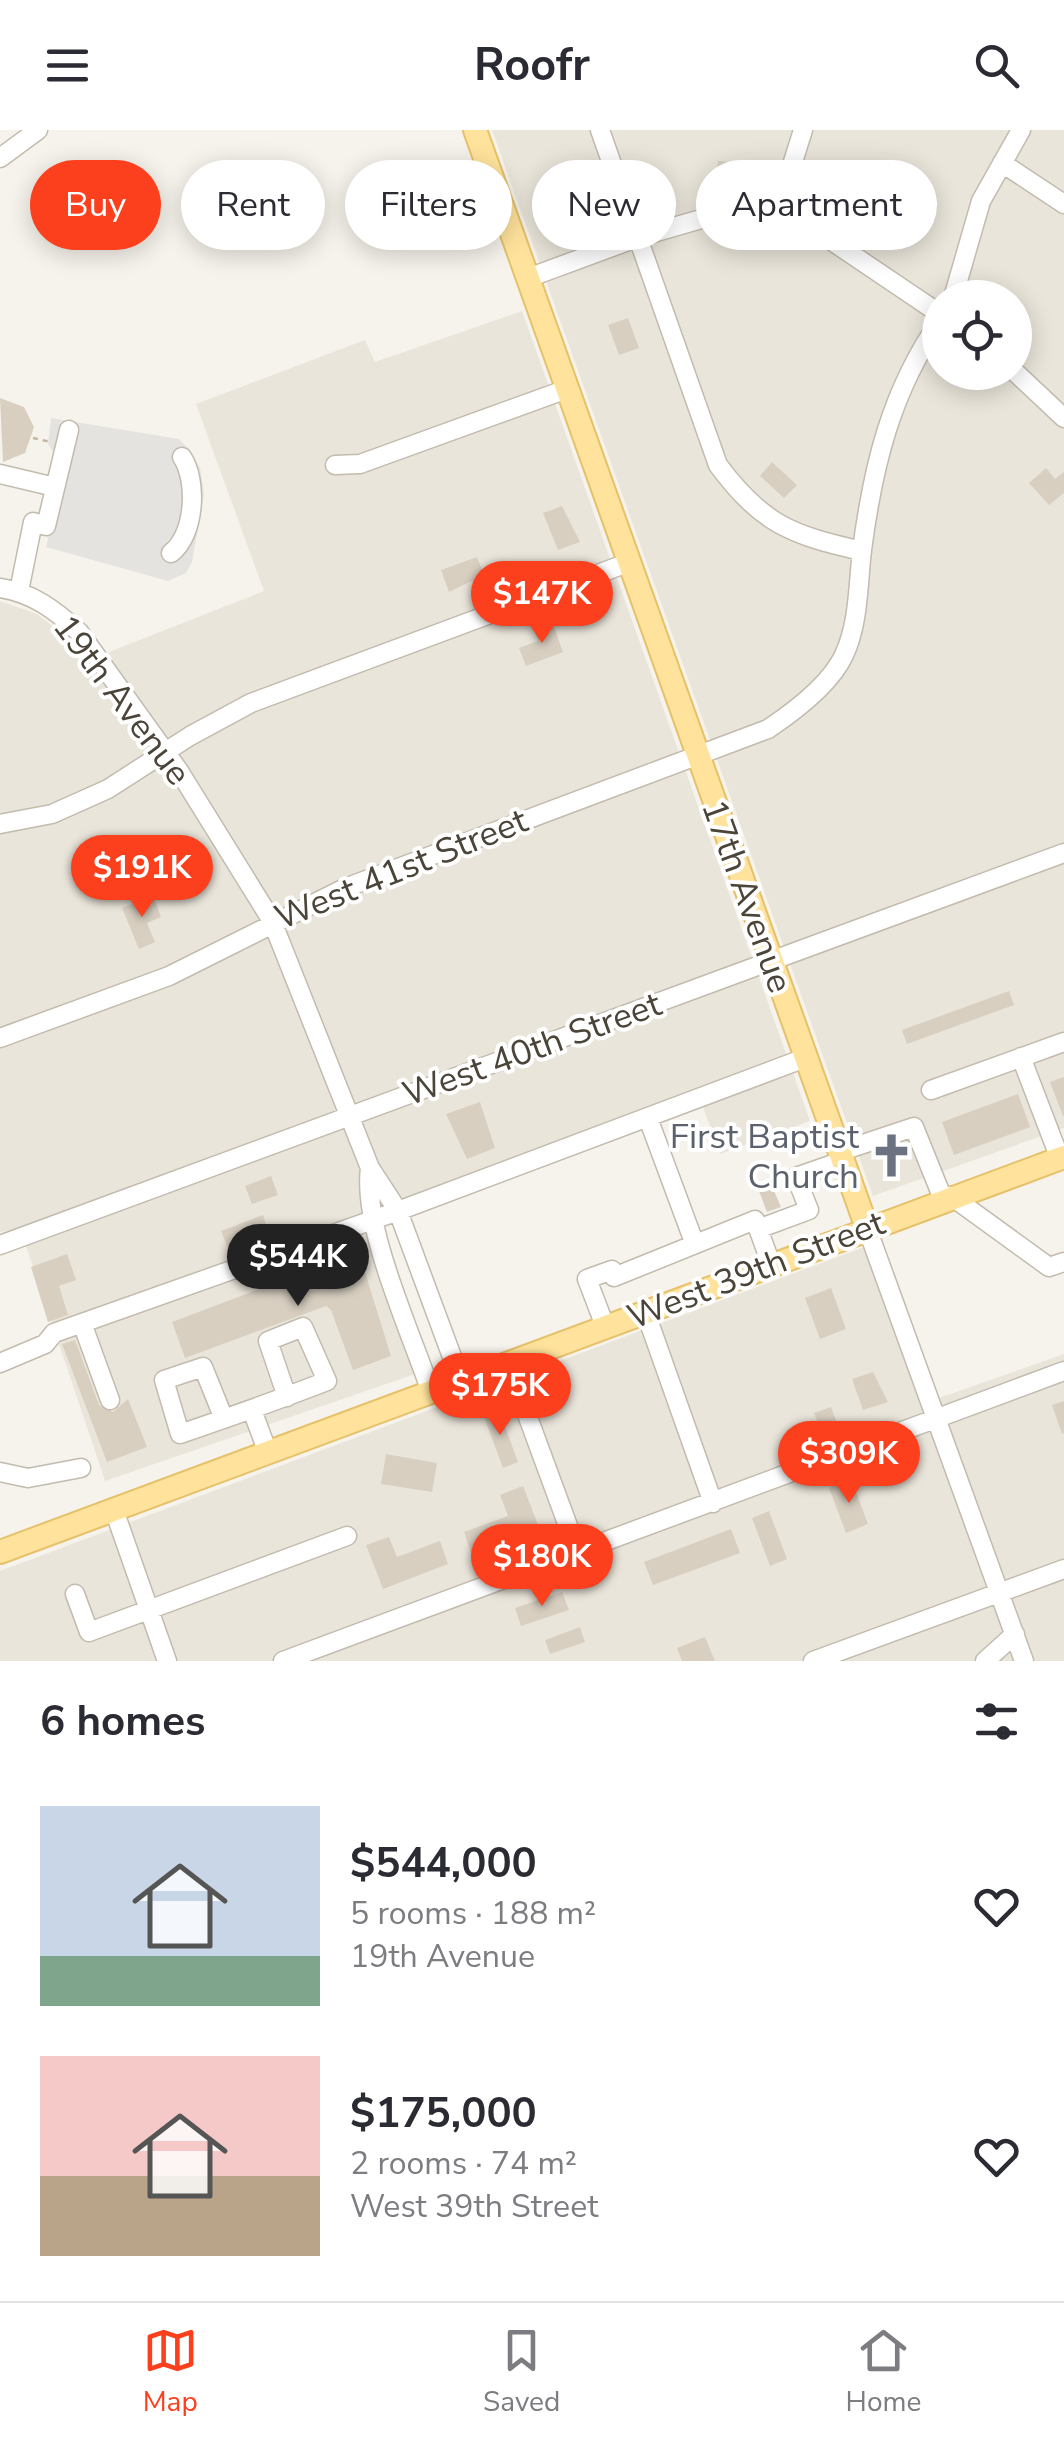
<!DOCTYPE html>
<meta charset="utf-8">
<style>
body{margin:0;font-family:"Nunito Sans",sans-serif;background:#f7f7f7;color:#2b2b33;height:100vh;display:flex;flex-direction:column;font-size:38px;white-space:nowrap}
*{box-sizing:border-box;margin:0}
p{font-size:32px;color:#7c7c81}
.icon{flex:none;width:55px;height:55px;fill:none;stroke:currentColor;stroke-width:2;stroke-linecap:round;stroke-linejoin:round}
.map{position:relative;height:1531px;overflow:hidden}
.details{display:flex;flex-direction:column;background:#fff;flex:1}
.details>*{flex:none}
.hud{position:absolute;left:30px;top:30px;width:1005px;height:90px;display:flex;gap:20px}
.controls{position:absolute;left:922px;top:150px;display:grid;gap:20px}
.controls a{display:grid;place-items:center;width:110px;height:110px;border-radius:50%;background:#fff;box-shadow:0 5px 25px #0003;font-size:50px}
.price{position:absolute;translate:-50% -85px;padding:0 22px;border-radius:35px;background:#fc3f1d;color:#fff;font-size:32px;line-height:65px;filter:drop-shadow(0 2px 5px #0008)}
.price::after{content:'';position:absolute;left:50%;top:60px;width:30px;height:22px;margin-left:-15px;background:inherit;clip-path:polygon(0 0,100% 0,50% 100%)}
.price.on{background:#222;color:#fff}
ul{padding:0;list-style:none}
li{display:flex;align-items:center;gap:30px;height:250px;padding:0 40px}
li span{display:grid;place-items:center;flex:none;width:280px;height:200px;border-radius:0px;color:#555}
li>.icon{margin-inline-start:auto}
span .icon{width:120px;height:120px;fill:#fffc;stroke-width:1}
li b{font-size:42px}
h2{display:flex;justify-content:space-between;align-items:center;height:120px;padding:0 40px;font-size:42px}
.pill{padding:0 35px;border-radius:45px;background:#fff;box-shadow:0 5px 25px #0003;font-size:35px;line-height:90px}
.pill.on{background:#fc3f1d;color:#fff}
header{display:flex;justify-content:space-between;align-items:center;height:130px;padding:0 40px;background:#fff;font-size:45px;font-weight:700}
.tabs{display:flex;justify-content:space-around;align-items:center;height:140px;border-top:2px solid #e1e1e2;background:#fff;font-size:28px;color:#7c7c81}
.tabs a{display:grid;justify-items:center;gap:5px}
.tabs .on{color:#fc3f1d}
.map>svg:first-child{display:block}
.residential{fill:#eae5da;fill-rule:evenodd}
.parking{fill:#e5e3e0}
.building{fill:#d8cfc1}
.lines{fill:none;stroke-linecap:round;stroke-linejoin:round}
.minor-casing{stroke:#c2bbae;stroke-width:21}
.major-casing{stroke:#e6c16a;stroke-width:26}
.path{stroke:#c4b79f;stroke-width:2.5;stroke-dasharray:5 5;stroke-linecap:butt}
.minor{stroke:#fff;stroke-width:18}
.major{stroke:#ffe39c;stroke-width:22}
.labels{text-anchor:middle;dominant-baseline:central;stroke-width:8;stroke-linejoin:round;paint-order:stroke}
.street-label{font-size:35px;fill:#4b4439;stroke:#fff}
.worship-label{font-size:35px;fill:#5b616d;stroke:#fff;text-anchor:end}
</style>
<header><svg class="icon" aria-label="menu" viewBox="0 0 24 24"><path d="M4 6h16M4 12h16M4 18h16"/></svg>Roofr<svg class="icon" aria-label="search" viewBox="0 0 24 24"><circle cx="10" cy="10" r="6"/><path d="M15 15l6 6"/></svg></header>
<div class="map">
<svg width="1064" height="1531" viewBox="0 0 1064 1531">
<rect width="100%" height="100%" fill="#f6f3ec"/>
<path class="residential" d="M492,0H1064V998L873,1066ZM940,168H1015V242H940Z
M522,181L810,991L720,1024L700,969L369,1095L424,1241L105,1351L20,1098L0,1102V471L37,484L66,507L89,538L109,522L264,461L196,274L365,210L375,232Z
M864,1117L922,1274L1064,1224V1531H0V1441Z"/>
<path class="parking" d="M51,288L179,309L190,320L200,338L204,364L192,432L186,443L168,451L46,417L65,340L48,314Z"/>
<path class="building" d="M718,31L752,34L750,55L716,51Z
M628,188L639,218L619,225L608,195Z
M0,268L24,277L34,297L25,323L3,332Z
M772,332L797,355L784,368L760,346Z
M1046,338L1055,349L1064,342V363L1049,375L1029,353Z
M562,376L580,412L558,420L543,383Z
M477,427L484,445L449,462L441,440Z
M553,494L563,522L526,536L519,518L538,511L534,501Z
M153,766L161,787L147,793L155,812L139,819L122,778Z
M1009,861L1014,875L907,914L902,900Z
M1064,947V986H1063L1050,952Z
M1018,964L1030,997L954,1025L942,992Z
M480,972L495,1018L467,1029L446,984Z
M271,1046L278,1065L252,1074L245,1056Z
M772,1056L781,1077L767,1082L759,1061Z
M263,1085L268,1101L228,1118L221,1101Z
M355,1110L391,1226L353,1240L331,1180L326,1176L185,1228L172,1192L312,1139L308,1126Z
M67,1124L76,1150L59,1156L68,1185L48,1192L31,1137Z
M831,1158L846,1199L820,1209L805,1168Z
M75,1210L99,1275L113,1282L128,1269L147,1317L107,1332L62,1214Z
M873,1242L888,1272L863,1280L852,1249Z
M1064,1271V1303L1062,1304L1052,1275Z
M831,1277L839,1298L822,1304L814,1283Z
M498,1278L518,1332L503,1338L483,1284Z
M386,1324L437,1333L432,1362L381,1354Z
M851,1349L868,1394L846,1403L829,1358Z
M523,1356L540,1400L472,1425L464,1402L508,1386L500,1365Z
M769,1381L787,1429L770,1436L752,1388Z
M731,1399L740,1423L653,1455L644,1432Z
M389,1407L397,1427L440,1411L448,1434L383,1459L366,1415Z
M562,1462L569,1480L521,1496L515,1478Z
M580,1497L585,1512L550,1524L545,1510Z
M705,1507L715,1531H682L677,1518Z"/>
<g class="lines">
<defs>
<path id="minor" d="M600,0L718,335C762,394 791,405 862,421
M0,28L38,0
M1002,33L1064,74
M775,89L803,0
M528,148L639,107L722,83L775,89L820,103L940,184
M953,168L981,71L1021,0
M1015,242L1064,288
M335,335L360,334L567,259
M0,344L55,357
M171,423C195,405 198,351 182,327
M0,458C33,463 55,480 79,502L179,641L272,791L370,1038L398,1081L461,1251
M19,461L33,392L46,396L69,300
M0,694L52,684L108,659L190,606L251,573L630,432
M0,908L169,846L345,758L768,599C795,581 830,555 844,525C859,493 858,454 862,420C873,336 891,261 940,191
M1021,927L1060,1029
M931,960L1064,912
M648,988L694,1112
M839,1022L914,997L943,1069
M370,1038C362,1098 411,1202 431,1262
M951,1066L1049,1137L1064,1132
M867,1098L1024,1531
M758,1099L809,1080L796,1047L842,1031
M0,1115L1064,723
M645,1181L713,1373
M82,1193L110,1270
M605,1196L587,1149L612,1140L614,1147L755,1090L771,1134
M0,1233L45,1214L54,1203L398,1081L805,928
M508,1233L578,1423
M252,1280L268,1323
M224,1289L203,1237L164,1250L180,1304C230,1287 278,1270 327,1251L303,1197L268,1211L287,1267
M0,1342L28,1348L81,1338
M114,1380L167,1531
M75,1464L89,1502L347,1406
M283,1531L1064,1241
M813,1531L1064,1439
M985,1531L1015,1504"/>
<path id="major" d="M475,0L867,1098
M0,1422L1064,1027"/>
</defs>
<use href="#minor" class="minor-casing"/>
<use href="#major" class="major-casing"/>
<path class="path" d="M33,308L51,312"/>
<use href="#minor" class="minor"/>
<use href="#major" class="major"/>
</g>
<defs>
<symbol id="church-bare" viewBox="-9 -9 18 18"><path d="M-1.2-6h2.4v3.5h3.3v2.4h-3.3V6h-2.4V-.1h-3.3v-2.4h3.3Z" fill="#6b7280" stroke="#fff" stroke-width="2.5" paint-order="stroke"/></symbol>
</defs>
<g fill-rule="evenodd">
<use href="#church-bare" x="860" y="994" width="63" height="63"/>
</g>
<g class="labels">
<g class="street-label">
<text transform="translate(122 570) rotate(53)">19th Avenue</text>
<text transform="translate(401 739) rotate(-22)">West 41st Street</text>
<text transform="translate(747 766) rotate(70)">17th Avenue</text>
<text transform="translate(532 919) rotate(-20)">West 40th Street</text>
<text transform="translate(756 1140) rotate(-21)">West 39th Street</text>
</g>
<g class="worship-label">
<text x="859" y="1006">First Baptist<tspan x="859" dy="40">Church</tspan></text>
</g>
</g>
</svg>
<div class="controls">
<a><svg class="icon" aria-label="locate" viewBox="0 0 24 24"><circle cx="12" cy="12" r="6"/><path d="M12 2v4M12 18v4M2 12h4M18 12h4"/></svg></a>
</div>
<b class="price" style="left:542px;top:516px">$147K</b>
<b class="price" style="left:142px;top:790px">$191K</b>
<b class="price on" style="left:298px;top:1179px">$544K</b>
<b class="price" style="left:500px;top:1308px">$175K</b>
<b class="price" style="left:849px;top:1376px">$309K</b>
<b class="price" style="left:542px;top:1479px">$180K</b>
<div class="hud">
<a class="pill on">Buy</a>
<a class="pill">Rent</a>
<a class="pill">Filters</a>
<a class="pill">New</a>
<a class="pill">Apartment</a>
</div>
</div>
<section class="details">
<h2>6 homes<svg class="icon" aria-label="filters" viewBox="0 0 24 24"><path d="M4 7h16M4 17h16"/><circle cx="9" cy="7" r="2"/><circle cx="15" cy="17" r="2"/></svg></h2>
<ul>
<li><span style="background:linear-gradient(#c9d6e8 75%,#7fa58c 0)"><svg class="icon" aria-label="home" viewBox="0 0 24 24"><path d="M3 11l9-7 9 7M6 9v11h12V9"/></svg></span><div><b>$544,000</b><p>5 rooms · 188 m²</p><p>19th Avenue</p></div><svg class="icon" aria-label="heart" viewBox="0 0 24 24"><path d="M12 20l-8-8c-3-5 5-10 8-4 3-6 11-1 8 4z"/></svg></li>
<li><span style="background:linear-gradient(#f6c9c9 60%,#b9a48a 0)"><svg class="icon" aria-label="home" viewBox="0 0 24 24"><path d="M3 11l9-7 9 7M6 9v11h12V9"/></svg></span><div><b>$175,000</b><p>2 rooms · 74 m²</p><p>West 39th Street</p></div><svg class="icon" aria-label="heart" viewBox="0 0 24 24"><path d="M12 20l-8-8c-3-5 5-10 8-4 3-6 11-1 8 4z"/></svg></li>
</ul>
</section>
<nav class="tabs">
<a class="on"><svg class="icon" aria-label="map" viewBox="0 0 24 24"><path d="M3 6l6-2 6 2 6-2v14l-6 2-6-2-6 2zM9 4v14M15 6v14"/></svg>Map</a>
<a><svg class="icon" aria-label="saved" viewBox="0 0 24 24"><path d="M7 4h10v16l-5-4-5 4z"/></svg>Saved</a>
<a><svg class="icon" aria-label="home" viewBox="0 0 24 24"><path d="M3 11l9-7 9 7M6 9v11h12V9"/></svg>Home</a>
</nav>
